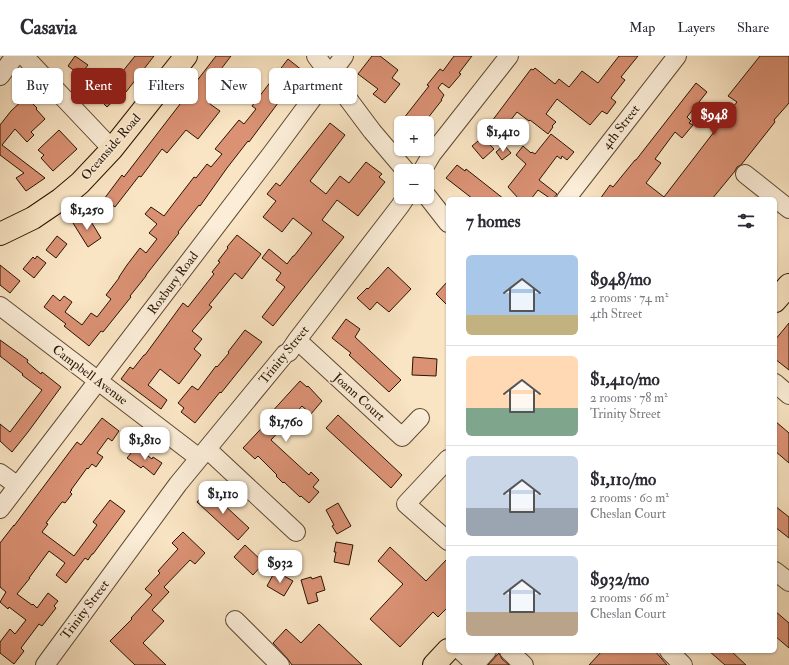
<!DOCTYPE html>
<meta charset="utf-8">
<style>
body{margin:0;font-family:"IM FELL Double Pica",serif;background:#f2f2f3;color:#2b2b33;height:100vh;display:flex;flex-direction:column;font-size:15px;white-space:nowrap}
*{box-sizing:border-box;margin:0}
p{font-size:13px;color:#7c7c81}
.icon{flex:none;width:22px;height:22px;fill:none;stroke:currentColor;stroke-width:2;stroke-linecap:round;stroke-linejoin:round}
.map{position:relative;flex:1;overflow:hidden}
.panel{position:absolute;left:446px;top:141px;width:331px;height:456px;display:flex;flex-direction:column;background:#fff;border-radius:6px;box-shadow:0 1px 3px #0004}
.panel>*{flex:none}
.banner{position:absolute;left:12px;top:12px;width:374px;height:36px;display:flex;gap:8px}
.buttons{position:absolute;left:394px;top:60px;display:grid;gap:8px}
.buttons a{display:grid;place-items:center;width:40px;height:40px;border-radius:6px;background:#fff;box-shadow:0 1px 3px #0004;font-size:20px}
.price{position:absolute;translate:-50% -34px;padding:0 9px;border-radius:8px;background:#fff;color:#222;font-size:13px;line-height:26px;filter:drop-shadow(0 1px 2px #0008)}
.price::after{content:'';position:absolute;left:50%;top:24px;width:12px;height:9px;margin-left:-6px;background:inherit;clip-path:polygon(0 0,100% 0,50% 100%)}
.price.active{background:#8f2418;color:#fff}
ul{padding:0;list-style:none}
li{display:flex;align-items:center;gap:12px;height:100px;padding:0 20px}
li+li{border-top:1px solid #e1e1e2}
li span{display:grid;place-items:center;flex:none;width:112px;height:80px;border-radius:6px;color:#555}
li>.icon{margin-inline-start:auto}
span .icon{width:48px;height:48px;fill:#fffc;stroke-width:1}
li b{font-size:17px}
h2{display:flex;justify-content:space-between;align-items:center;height:48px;padding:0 20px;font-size:17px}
.tag{padding:0 14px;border-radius:6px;background:#fff;box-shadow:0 1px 3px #0004;font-size:14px;line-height:36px}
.tag.active{background:#8f2418;color:#fff}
header{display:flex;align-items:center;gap:24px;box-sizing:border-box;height:56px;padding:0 20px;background:#fff;border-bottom:1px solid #e1e1e2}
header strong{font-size:19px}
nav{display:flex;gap:22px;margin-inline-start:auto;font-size:14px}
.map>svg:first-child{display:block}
.building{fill:#da9174;stroke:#2a1400}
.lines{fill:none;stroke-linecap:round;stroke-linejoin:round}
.minor-casing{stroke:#5e4831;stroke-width:20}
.major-casing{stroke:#2a1400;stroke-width:24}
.minor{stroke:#fbedd8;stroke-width:18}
.major{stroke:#f9e4c3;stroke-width:22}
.labels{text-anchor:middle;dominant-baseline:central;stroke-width:3;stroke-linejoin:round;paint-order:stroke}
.street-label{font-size:13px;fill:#2a1400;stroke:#fbedd8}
</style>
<header>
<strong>Casavia</strong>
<nav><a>Map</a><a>Layers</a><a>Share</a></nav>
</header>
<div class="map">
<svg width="789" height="609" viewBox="0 0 789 609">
<rect width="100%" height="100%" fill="#f9e4c3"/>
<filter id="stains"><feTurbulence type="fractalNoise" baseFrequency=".005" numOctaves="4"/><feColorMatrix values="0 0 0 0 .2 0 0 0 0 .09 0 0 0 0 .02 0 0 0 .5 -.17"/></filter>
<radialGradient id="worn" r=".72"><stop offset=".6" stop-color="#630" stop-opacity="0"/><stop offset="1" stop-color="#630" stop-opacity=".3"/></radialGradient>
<path class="building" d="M75,0L88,9L80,19L68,10Z
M135,0H154L126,36L124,35L107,51L90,34L102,23L110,31Z
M216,0H231L215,21L218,24L215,28L221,33L210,48L220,55L198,83L186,74L167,97L162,93L141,121L139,120L115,151L104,143L122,119L124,121L147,91L197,26H196Z
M372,0H380L398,14L392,22L400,28L385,47L373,38L378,33L358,18Z
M454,0H472L459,17L461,18L449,32L442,27L438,32L444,39L441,44H442L424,67H400L429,30L427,29L440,13L443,15Z
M619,0H638L621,21L625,24L611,42L616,46L607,58L602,55L590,69L557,43L546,58L556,66L552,70L553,71L548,78L530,64L529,65L517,56L503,74L492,65L531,13L533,14L535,12L555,28L559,23L569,31L582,15L598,27Z
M760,0H789V47L774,64L775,66L741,109L737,111L735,115L712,143H600L610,129L613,131L635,104H636L696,27L707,36L687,61L691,65L689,67L693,69L682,82L675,76L655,103L661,107L646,127L664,141L737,46L728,40Z
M288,3L303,15L302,17L307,21L286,47L281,43L249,86L248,85L227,112L200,150L199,149L178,176L179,177L146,219V220L130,240L131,241L103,276L101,275L89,290L64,270L66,268L44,251L53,239L60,245L64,240L72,246L65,256L82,269L91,257L97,261L111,243L106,239L119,222V221L127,209L140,192L146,197L157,183L149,177L157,168L145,158L151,151L164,160L194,121L196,122L207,108L211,111L222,98L215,93L239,64L244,68L256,53L252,50Z
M26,41L37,52L36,53L45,63L31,76L34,79L27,86L15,73L2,89L45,122L26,135L16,122L24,117L0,99V69L11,55Z
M330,67L345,79L310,125L326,138L340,120L349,127L366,106L382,118L379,121L385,126L358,160L337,144L322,164L344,181L273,270L262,261L285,231L276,224L281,217L262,202L269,193L287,208L293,200H294L312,177L293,162L282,176L263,161L276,145L267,138L276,127L280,130Z
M59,74L77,93L53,115L41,102L44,99L38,94Z
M551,78L574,96L567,104L562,100L561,103L557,100L539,124L557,138L553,143H551L538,134L531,143H519L508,131L526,108L516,99L523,90L531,97L532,96L535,98Z
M483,81L494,93L483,103L472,90Z
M504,89L511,97L502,104L496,96Z
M457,109L465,115L466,113L504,143H473L446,122Z
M87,159L101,182L88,191L73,167Z
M237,179L261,198L242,223L235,217L209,249L212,251L192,275L202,283L194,293L201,299L179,328L160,313L148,329L167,344L161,353L121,323L130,311L133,313L144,299H145L183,247L188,251L214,218L212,216L220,206L218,205L228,192L227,191Z
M57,180L67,188L56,202L46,194Z
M37,200L46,207L34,222L23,213L33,201L35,203Z
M0,209L20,225L10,237L0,229Z
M388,211L411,233L389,256L377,246L370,254L357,242L367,232L368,233Z
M448,225V250L436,238Z
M346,263L360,273L355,281L401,324L389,336L349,299L351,297L332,282Z
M789,267V314L775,303V284Z
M245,274L262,286L221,337L220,336L195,367L181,356L184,352L178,347L192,330L198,334L216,310L217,311L229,297L228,296Z
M0,284L28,304L27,306L41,318L42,316L61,331L28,376L12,396L0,385V368L10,376L42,334L22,319L23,318L0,300Z
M413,301L437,303L436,320L412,319Z
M300,325L307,331L308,330L322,345L311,358L302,350L271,384L309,419L311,416L319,424L313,431L319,436L309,447L301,440L300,441L284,426L283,427L276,420L277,419L258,400L255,403L243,392L272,361L269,359Z
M338,359L402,419L391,432L326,372Z
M102,362L119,375L112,385L108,382L97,397L103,401L96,411L92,408L88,413L87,412L71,434H72L70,436L72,438L65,447L63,446H62L46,467L48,468L42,476L74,500L97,469L93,466L110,444L125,455L93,498H92L88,504L85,502L66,527L56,519L65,507L49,495L29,522H30L17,538L32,549L33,548L37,552L48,537L58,545L54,550L56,552L42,570L39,568L21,592L24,595L14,608L0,597V586L10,573L15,578L26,564L9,551L8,553L0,546L6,536L0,531V487L14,469V470L77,386L81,389Z
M775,365L789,377V407L775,395Z
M136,391L152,403L153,401L162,407L154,419L143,410L141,412L127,402Z
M208,434L249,472L238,484L197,446Z
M338,447L351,470L337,478L332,470L334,469L326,454Z
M775,450L789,461V482L775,471Z
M183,476L205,497L195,508L190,504L164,531L169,536L152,554L164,565L143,587L166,609H135L110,585L132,563L131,562L152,539L145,533L160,517L158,515L178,493L172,487Z
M336,486L353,489L349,509L334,506L336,496H334Z
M245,489L264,507L253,519L234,501Z
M390,491L426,525L448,502V551L438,561L433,556L400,591L370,563L403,528L378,505Z
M274,517L283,522L284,520L293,525L284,540L267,530Z
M321,520L325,534L316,537L318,545L308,548L301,524L311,521L312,523Z
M775,555L789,567V592L775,580Z
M319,568L362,609H292L287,602L273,587L286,573L301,587Z
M602,595H655L667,609H589Z
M709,595H731L746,609H725Z
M499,597L502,603L509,609H488Z"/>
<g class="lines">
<defs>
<path id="minor" d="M24,0L112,93
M316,0L372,75L406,115
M0,20L15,0
M422,115L432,98L509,0
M745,118L789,153
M427,140L448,167
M566,143L677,0
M0,250L199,402
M297,284L402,381L420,362
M775,327L789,339
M207,393L296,476
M448,403L406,448L448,485
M0,417L18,430
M0,453L272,97L344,0
M775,515L789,526
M235,564L280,609
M461,595L476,609
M509,595L524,609
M669,595L683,609
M475,608L487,595
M45,609L178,428L285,298L289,296L297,284L400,150L406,141"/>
<path id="major" d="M0,178L33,162L61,143L80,127L112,93L186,0
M775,245L789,229
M434,609L448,594"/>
</defs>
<use href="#minor" class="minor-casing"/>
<use href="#major" class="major-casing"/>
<use href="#minor" class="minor"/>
<use href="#major" class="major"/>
</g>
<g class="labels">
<g class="street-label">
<text transform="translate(621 71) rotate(-52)">4th Street</text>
<text transform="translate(111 91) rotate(-49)">Oceanside Road</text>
<text transform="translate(173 227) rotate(-53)">Roxbury Road</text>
<text transform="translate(284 299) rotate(-51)">Trinity Street</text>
<text transform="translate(90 319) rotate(37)">Campbell Avenue</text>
<text transform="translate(359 341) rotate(42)">Joann Court</text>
<text transform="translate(85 554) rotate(-53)">Trinity Street</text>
</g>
</g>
<rect width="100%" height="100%" filter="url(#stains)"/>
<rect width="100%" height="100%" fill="url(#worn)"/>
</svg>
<div class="buttons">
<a>+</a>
<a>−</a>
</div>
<b class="price active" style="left:714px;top:80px">$948</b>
<b class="price" style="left:503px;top:97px">$1,410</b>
<b class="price" style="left:87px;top:175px">$1,250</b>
<b class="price" style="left:286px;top:387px">$1,760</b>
<b class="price" style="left:145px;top:405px">$1,810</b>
<b class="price" style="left:223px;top:459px">$1,110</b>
<b class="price" style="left:280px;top:528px">$932</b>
<div class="banner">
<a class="tag">Buy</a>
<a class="tag active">Rent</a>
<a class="tag">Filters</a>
<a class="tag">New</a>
<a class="tag">Apartment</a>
</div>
<section class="panel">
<h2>7 homes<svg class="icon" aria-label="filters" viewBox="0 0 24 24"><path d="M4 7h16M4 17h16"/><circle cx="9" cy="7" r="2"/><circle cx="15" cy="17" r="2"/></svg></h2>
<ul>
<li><span style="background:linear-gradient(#a9c7e8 75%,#c2b280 0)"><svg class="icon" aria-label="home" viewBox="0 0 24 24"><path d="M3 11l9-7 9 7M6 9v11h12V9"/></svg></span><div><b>$948/mo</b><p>2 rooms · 74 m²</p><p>4th Street</p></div></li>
<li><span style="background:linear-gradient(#ffd9b3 65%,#7fa58c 0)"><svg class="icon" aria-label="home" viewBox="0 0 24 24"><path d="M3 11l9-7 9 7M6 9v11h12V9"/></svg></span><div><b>$1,410/mo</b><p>2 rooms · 78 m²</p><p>Trinity Street</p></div></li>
<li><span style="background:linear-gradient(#c9d6e8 65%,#9aa5b1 0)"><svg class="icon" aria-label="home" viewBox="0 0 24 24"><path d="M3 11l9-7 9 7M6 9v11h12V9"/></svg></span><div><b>$1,110/mo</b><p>2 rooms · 60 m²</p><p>Cheslan Court</p></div></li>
<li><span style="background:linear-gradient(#c9d6e8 70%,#b9a48a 0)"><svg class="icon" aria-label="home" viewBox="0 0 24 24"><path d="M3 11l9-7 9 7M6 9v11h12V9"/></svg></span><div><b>$932/mo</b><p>2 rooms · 66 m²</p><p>Cheslan Court</p></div></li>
</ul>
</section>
</div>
